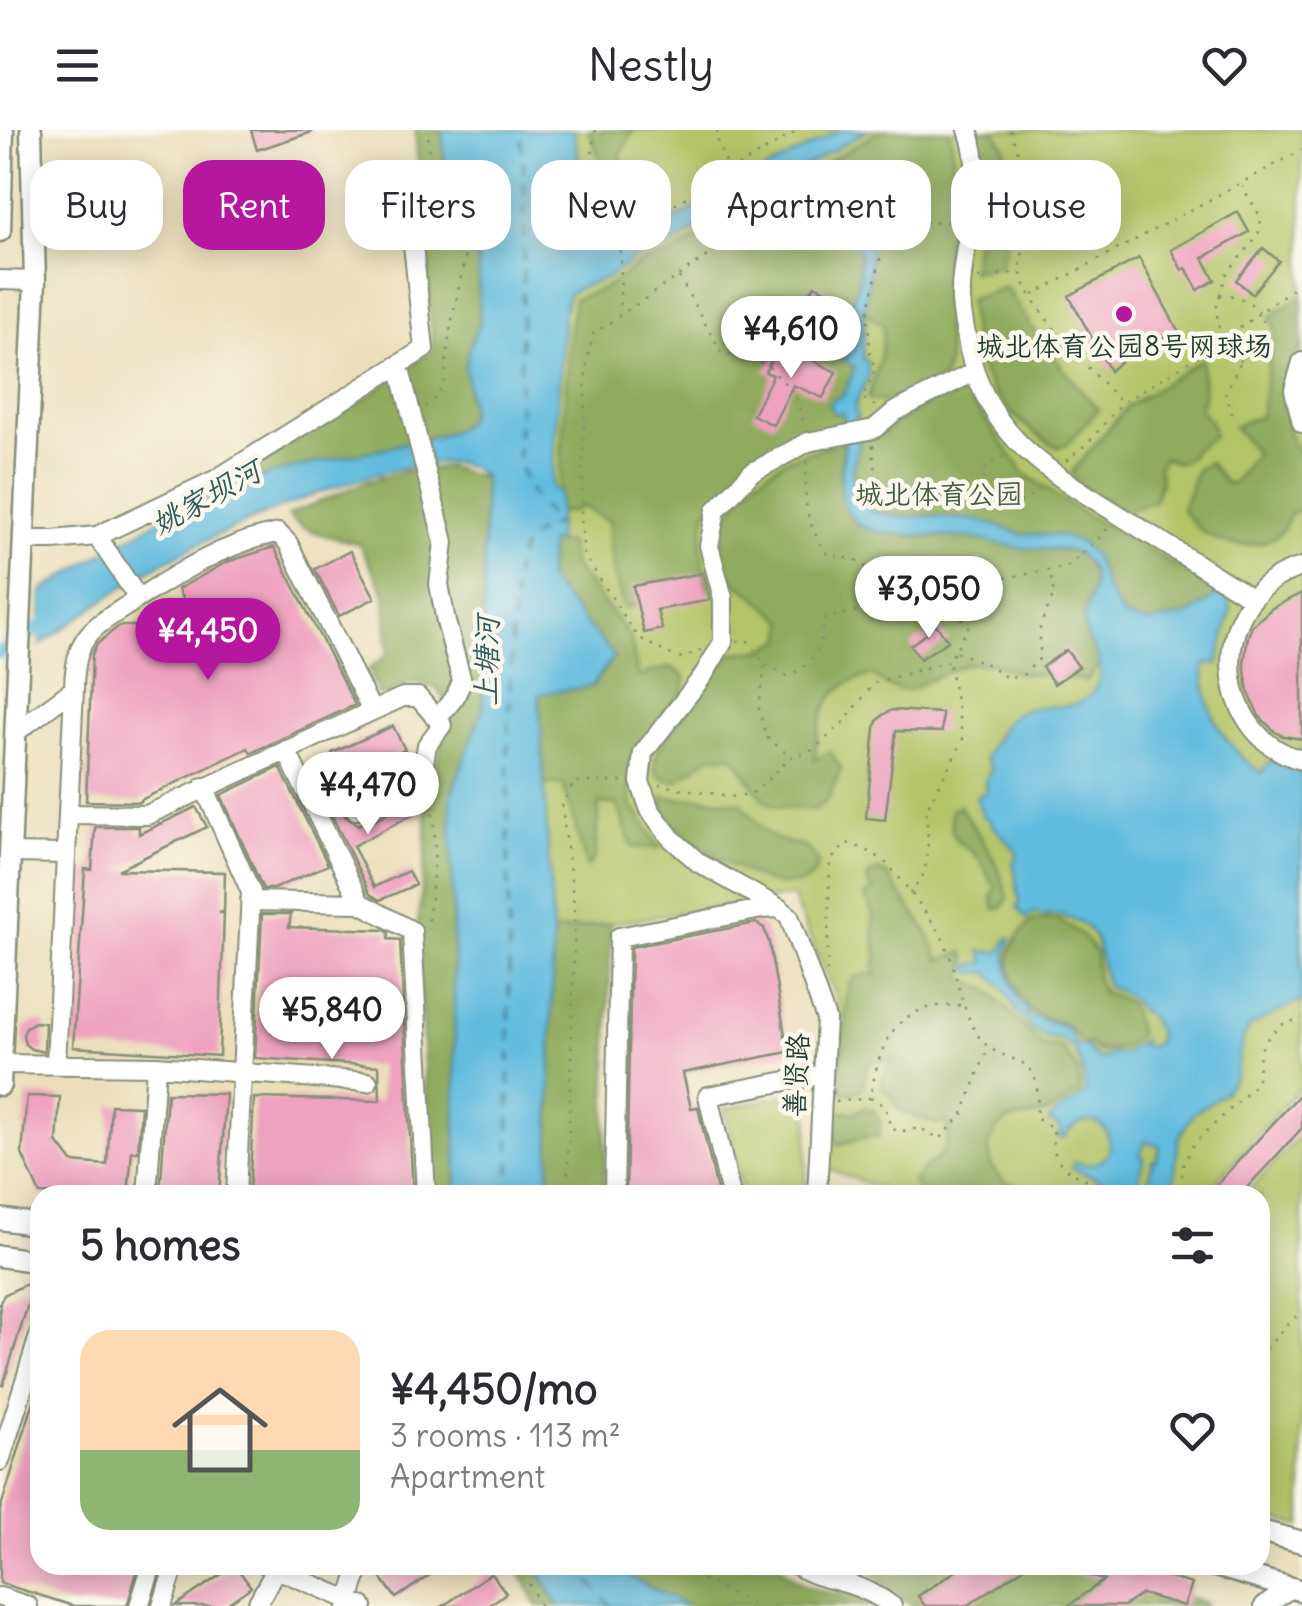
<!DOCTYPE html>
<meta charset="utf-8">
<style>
body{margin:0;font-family:Delius,"LXGW WenKai TC",sans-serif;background:#f2f2f3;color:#2b2b33;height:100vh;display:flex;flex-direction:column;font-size:38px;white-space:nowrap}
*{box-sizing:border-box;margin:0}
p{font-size:32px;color:#7c7c81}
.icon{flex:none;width:55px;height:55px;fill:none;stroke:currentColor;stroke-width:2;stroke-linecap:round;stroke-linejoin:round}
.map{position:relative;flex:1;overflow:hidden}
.panel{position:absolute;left:30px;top:1055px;width:1240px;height:390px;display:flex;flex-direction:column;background:#fff;border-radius:30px;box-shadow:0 5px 25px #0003}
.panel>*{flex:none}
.banner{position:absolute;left:30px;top:30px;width:1242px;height:90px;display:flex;gap:20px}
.price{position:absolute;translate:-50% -85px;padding:0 22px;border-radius:35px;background:#fff;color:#222;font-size:32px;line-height:65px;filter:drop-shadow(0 2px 5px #0008)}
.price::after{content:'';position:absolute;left:50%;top:60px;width:30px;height:22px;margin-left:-15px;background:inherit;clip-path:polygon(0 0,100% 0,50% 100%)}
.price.selected{background:#b5179e;color:#fff}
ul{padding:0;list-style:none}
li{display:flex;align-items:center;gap:30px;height:250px;padding:0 50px}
li span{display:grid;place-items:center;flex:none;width:280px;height:200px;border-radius:30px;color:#555}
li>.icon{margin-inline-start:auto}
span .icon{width:120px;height:120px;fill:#fffc;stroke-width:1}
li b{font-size:42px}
h2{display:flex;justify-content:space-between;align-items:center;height:120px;padding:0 50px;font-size:42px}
.tag{padding:0 35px;border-radius:30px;background:#fff;box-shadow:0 5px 25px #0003;font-size:35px;line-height:90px}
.tag.selected{background:#b5179e;color:#fff}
header{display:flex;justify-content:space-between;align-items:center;height:130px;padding:0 50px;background:#fff;font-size:45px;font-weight:600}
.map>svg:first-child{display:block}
.green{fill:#b4c467;stroke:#6a804e;stroke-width:2.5}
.forest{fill:#8faa5c;stroke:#577448;stroke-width:2.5}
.water{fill:#60bbde;stroke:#407c89;stroke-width:2.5}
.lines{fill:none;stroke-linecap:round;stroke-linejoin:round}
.canal{stroke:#60bbde;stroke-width:14}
.ferry{stroke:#2f5c5e;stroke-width:2.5;stroke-dasharray:12 10;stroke-linecap:butt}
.building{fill:#eea2c0}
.minor-casing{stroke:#858e78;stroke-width:22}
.major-casing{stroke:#858e78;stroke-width:25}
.path{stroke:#858e78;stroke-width:2.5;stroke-dasharray:2.5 8;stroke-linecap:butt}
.minor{stroke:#fff;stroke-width:18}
.major{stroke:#fff;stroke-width:20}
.poi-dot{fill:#b5179e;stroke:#fbf7ec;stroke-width:4}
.labels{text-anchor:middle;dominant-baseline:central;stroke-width:9;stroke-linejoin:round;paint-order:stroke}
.poi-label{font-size:28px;fill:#1f3d34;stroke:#fbf7ec}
.park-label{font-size:28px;fill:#445f41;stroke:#fbf7ec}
.street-label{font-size:28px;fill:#1f3d34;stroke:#fbf7ec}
.water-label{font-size:30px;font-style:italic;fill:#2f5c5e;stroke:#fbf7ec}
</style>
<header><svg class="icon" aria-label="menu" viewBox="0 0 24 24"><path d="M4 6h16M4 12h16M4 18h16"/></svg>Nestly<svg class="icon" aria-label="heart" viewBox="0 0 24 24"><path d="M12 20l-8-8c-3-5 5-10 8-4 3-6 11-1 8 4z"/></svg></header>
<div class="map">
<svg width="1302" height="1476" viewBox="0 0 1302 1476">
<rect width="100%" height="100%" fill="#fbf7ec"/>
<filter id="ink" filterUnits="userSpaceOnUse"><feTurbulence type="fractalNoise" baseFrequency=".01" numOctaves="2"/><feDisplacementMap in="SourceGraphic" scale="20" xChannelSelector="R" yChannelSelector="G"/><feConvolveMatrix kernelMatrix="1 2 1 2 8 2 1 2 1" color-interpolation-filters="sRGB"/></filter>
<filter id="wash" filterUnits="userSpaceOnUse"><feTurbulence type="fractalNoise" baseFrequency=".0048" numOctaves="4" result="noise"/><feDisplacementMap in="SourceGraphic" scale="40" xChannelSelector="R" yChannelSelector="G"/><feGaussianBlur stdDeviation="2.25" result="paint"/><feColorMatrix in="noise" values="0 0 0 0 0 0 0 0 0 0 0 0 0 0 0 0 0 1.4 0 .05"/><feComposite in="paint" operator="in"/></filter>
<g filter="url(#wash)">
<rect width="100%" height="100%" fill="#ebdfbb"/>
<path class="green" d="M574,0H1302V955L1204,1065H896L827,1038L838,873L792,766L553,802L539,563L547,449L558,393L559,363L552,358L564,180L586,77Z
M810,960L805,1065H743L724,979Z
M1302,1003V1396L1260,1385V1065H1245Z"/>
<path class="forest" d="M415,0H442L446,42L478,131L480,192L470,215L467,261L470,279L467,290L457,299L439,306L300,338L244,354L260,332L364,269L433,220Z
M589,0H638L632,2L620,26L643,60L629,72L616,74L607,63L603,37Z
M882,0H949L950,3C958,48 952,71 947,114C943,153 945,195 948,234L943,248C922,257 889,280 868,268L881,225L884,196L864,182L870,131L856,89L847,95L859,122L860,146L845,193L849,219L855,237C846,258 840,273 847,296L792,309L754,329L718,366L706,382L701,415L708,459L624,478C615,448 607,423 610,392L581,376L573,382H558L569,209L574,169L606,158L642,132L669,126Z
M994,0L1005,17L1008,43L1014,67L1000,136L971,141L984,66L977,1Z
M1006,157C1032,202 1064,241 1098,280L1066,315L1056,317C1024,297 991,270 978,232C972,213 971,189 968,170Z
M1302,166V214L1286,241V260L1288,303L1302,329V380L1291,383C1288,389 1285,399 1280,403C1262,418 1231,418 1211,407C1199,401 1191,390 1182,380L1196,340L1209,332L1224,352L1232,354L1256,323L1234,297L1249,290L1260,287C1264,270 1265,253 1268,236C1272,211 1280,214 1271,186Z
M1202,229L1204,268L1200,274L1201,281L1211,292L1214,306L1194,320L1188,329L1178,333L1164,328L1158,336L1161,351L1154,371L1125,382L1077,354L1072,342L1127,277Z
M966,263L1024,343L1074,378L1210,455L1217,465L1189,485L1148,493L1123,487L1106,459L1094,425L1061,406L1022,404L982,391L932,386L899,387L872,381L855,366L852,340L860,307L885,301L928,273Z
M843,311L840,353L847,380L859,396L910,406L968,407L1021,418L1071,420L1085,430L1092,442L1094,455L1088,472L1100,533L1087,551L1015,542L993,533L966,534L905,561L889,557L872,545C824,554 820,586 814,630L830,622L841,638L828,670L814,680L778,677L765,671L733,626H710L677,651C650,648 651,635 661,614L731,524L765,519L784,509L785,491L754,465L734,452L723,429L722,398L731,379L758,348L787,329Z
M448,337L484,348L483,578L451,665L457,1065H431L417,801L426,720V663L452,582L436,558L414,552L388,565L377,564L369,539L388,524L385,464L359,414C337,407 302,404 288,385L366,352L405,341Z
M550,412L569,413L572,434L619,492L631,509L638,546L671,537L684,546L685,557L634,624L630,635L631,674L660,718L632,717L617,674H599L595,728L587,737L563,654H544L539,563L592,556L547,449Z
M663,667C676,669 685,669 697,668C711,667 726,672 740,672C752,684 760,700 775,708C795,718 802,708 818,731C816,738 815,747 807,751C801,754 784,756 776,754C753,750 682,709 669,689C664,682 664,676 663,667Z
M959,676C982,709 998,728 1008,768L1002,778L995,779L992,768L996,756C987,748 988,744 983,735C968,708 949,724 951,680Z
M878,741L887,745L926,800L940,830L964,822L967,829L962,848L987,859L1043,916L1062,918L1078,940L1080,962L1047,983L1007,991L997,999L989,1014L991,1036L1004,1052L1041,1063L1042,1065H927L919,1061L913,1052C931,1022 949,1039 948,991L938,994C921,985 897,989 893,967L883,959C881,945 888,940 894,929L869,932L861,959L852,963H844L839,954L847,864L852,849L865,844L877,845L873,838L878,827L873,801L874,787L865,767L874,759L868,755V746Z
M1044,789H1057L1082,805L1096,823V848L1103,863L1115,866L1130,874L1139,903C1130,920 1116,919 1099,922L1092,915L1080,912C1064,885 1057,897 1035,883C1019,873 1009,844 1010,826C1011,813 1023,800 1031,791Z
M611,793L604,1065H549L553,802Z
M864,977C880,980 882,993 878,1007H866L838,1015L835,1010L837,981L855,983Z
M517,1435H535L559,1476H537Z
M618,1435H778C791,1447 802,1456 820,1461C840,1466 858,1462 875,1476H687L634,1449Z
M860,1435H1071L1204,1472L1206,1476H913L891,1461L877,1447Z"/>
<path class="water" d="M442,0H574C580,38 579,80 608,108L630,107L662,96L840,0H868L666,118L641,124L606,149L585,155L568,164L564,180L552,357L559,363L557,412H550L547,449L614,526L592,556L539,564L553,802L549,1065H457L451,665L483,578L484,348C480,344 477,340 472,338C418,309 200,409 148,441C111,464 75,491 40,515L42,461C94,429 146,394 202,369C275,337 362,324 439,306L457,299L467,290L470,279L465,238L470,215L480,192L478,131L446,42Z
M857,89L863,105L870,111L869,148L864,182L863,229L867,230L869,245L855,275L860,307L852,340L855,366L872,381L899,387L932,386L982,391L1022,404L1061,406L1081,413L1094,425L1106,459L1123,487L1148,493L1189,485L1217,465L1227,468L1231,478L1218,534L1204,535C1204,584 1223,614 1261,643L1270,631L1302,643V873L1298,872L1250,896L1242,912L1235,947L1223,963L1193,984L1179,1007L1173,1057L1149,1053L1152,1030H1156L1160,1016L1145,1011L1140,1025L1144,1028L1134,1065H1104L1106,1052L1072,1038L1074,1032C1092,1039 1117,1029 1108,1006C1100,983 1074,990 1065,1007H1058L1061,999L1049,991C1060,975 1075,975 1086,962L1082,938L1076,922L1062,910L1045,907L1032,898L1015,879L1005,860L988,842L980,843L970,842L969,835L984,833L985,831L981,821L1000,822L1008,808H1011L1006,825L1011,851L1020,874L1026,878L1028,885L1067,898L1076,916L1086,917L1097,928L1103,929L1109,924H1123L1144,909L1141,914L1149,917L1158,912L1157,901L1149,886L1140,882C1136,871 1120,859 1108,858C1096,832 1106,800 1073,790C1068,788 1063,786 1058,785C1048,783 1044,788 1034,783L1026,788L1017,777L1020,772C1016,759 1018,747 1013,734L1017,726L1016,720L992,695L991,691L983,686L976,667L985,663V651L991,639L985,628C993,615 1002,591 1015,584C1041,568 1081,589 1097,555C1109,528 1083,513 1084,490C1086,472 1098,456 1090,438C1078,412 1045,421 1021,418C1004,416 986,410 969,408C943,404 875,410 856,392C824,361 854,316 843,283H834L829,276L833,269L843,266L855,237L844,231L849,219L845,193L860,146L859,122L846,95Z
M535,1435H618L634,1449L687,1476H559Z"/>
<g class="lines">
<path class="canal" d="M0,522L55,488"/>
<path class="ferry" d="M510,1065L508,609L514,448C518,415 529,404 558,393C535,374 523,355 518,325L525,75L521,0
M575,1435L611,1476"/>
</g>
<g id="blocks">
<path class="building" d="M251,0H312V2L257,20Z
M1238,82L1249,102L1203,128L1215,150L1198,160L1186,138L1182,140L1171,120Z
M1263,118L1279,131L1252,164L1236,150Z
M1139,128L1179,202L1160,208L1145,222L1126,227L1110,241L1069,166Z
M815,155L848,172L834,198L844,203L834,221L787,195L798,173L802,176Z
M780,214L836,242L823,268L793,255L773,295L753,285L773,245L765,242Z
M274,417L355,575L251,623L248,618L141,670L140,672L86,671L92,524L97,514L119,496H162L174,516L194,497L178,459L227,432Z
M350,421L375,468L339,486L315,439Z
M703,443L710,470L657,480L662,499L644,503L633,456Z
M1302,463V609L1283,606L1275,602L1259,586L1248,561L1244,533L1248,506L1252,496L1272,478Z
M934,492L948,511L920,529L910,515L928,503L924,498Z
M1066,520L1079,537L1054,554L1042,537Z
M892,580L942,583V602L896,601L885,690L866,688L875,598L877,591L884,584Z
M393,596L405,620L343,647L332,623Z
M280,637L328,735L273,759H263L221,665Z
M335,652L346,673L344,680L345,686L358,695L374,687L375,690L410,669L417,682L353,716L374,757L408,741L415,755L380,770L370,764L319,659Z
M196,677L207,697L118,740L225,742L224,781L219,783H224L219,926L73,917L85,739L92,740L95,697H139V704Z
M262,784H291L289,797L385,800L389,803L388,809L400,810L413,1065H249L254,968L380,971L379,936L255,928Z
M756,793L764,798L769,813L788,922L683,943L691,978L698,977L718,1065H626L631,817Z
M35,892L45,893L44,922L31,919L25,914L23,905L26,897Z
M1302,962V998L1240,1065H1207Z
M167,963L226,964L219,1065H160Z
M27,966L60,967L57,1012L72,1032L107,1035L111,975L141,976L138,1022L132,1021L128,1065L40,1064L22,1024Z
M24,1155H34L3,1255H0V1172L4,1165Z
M38,1258L40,1259V1435H139L127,1476H74L0,1453V1380Z
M235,1435L251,1457L224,1476H175Z
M396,1435H445L396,1468L380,1446Z
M965,1435H1028L967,1476H925L918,1466Z
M1062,1435H1125L1192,1454L1184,1476L1142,1464L1124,1476H1068L1104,1450L1062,1439Z
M491,1443L506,1463L488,1476H443Z"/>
</g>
</g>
<g filter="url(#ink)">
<use href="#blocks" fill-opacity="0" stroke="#858e78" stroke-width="2.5"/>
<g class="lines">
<defs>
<path id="minor" d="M968,0C987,50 963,107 961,159C960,174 963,190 966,204C982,305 1044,338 1124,388C1167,415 1210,442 1253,469
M0,150L35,151
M1302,232L1294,260L1302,293
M399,236L444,412L439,454L446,492L462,551L455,567L437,589
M97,406L138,468
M24,410H52L97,406L215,350L424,219L407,58
M1302,437C1207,462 1208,605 1302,630
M16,602L74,559
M286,620L360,773
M204,657L251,762L236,1065
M356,680L421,650L427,615L442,595L418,567H403L372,581
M11,723L66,724
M250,771L360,773L412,801L426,1065
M2,934L156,936L368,952
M56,934L74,559C74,546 76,525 83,513C92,495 115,484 131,473C176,444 224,413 278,403L288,413L372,581L147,685L68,684
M147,1065L156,936
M614,1065L619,807L762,779L778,778
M731,1065L708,966L823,944
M817,1065L826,889L789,786L779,778L699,733L671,708L650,680L640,652L643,623L703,546L723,512V468L709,416L716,380L751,343L808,312L874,299L894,282L974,242
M0,1331L40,1203
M267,1435L363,1476
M797,1435C813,1447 831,1448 849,1454C865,1459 879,1466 892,1476
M0,1467L28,1476
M139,1476L152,1435
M162,1476L175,1435
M256,1476L276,1439
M347,1476L361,1435
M1264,1476L1291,1458"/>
<path id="major" d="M0,101L3,0
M0,955L35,151L31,0
M0,1089L40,1095
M0,1126L40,1132
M1260,1401L1302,1412
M1212,1435L1302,1461"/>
</defs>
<use href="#minor" class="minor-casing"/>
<use href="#major" class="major-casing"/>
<path class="path" d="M595,0C591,19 591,53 601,70C606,79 614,86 616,97C623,125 621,155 619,184
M717,0L718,11L728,39
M1010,0C1017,21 1028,44 1028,67C1028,84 1026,104 1023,121C1023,123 1020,135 1020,136C1020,171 1097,246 1121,272
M615,92L662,82L799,0
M679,147L721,222L766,234L796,265L804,295
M978,148L1020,142
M1033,165L1302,20
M1220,165C1239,164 1262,175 1264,196C1264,204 1261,213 1259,221L1241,231L1221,212L1216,179Z
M1220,165L1227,143L1257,107L1261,96L1260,86L1242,56
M875,276L862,268L875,240L870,223L868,183L882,120L903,94
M425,277L437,267L444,252L450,200L466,122L429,27L428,0
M1232,284L1225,264L1240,233
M873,315C873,354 889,376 931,372C944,371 956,365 970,367L982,354L986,335L1007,324
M1066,331L1089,312L1122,273L1221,212L1302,151
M807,332C804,373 804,389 827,424L859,431L916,482L945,484L970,491
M970,367C997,383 1023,379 1043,353
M737,511L747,510L765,534L787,546C817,534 819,517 826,488L858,481L882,453
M701,520L682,528L666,523L638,507L584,425L581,388L586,238L593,204L716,120L753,111L818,104L873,74L886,73L896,80L903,93L956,92
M956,522L989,535L1007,548L1024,544L1040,528V496L1054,464L1050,443
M765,536L759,579L766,607L791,627
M659,655L735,667L755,662L791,627L813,620L845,591L874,553L949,531L971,492L1004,448L1067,437L1097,411L1109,397
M427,663C443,700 430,759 428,799
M910,764L925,742L928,712L926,680L963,610L949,532
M827,842L830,731L847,713C860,717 877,724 887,734C899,746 936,795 943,809C958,840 958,873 977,904C1003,944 1046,910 1036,988L1054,999C1048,1036 1070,1043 1100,1055L1097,1065
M870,968L885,976L890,995L897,1002L920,998L940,1009L963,984L988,918
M836,972L870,968C877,931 885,889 928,878C938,875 950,876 960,875
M567,1065L575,785L562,675L574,652H626
M1142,1065L1145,1056L1166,1065
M1175,1065L1181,1058L1183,1035L1194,1013L1252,959L1258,946L1260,921L1267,909L1281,895L1302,888
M1260,1227L1287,1194L1302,1182
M520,1435L540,1476
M674,1435L756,1476"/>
<use href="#minor" class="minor"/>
<use href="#major" class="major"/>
</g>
</g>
<circle class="poi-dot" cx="1124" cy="184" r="10"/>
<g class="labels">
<g class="poi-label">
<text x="1124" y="216">城北体育公园8号网球场</text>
</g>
<g class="park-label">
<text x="939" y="364">城北体育公园</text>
</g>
<g class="street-label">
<text transform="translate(796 945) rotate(-87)">善贤路</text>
</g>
<g class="water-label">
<text transform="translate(206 367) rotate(-29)">姚家坝河</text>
<text transform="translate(486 531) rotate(-89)">上塘河</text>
</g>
</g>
</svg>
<b class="price" style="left:791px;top:251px">¥4,610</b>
<b class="price" style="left:929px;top:511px">¥3,050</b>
<b class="price selected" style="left:208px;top:553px">¥4,450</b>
<b class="price" style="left:368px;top:707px">¥4,470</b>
<b class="price" style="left:332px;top:932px">¥5,840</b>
<div class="banner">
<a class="tag">Buy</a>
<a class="tag selected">Rent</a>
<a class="tag">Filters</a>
<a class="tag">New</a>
<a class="tag">Apartment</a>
<a class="tag">House</a>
</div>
<section class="panel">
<h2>5 homes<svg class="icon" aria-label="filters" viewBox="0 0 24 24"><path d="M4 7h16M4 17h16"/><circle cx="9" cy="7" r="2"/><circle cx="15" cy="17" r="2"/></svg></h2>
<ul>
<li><span style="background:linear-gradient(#ffd9b3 60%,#8fb573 0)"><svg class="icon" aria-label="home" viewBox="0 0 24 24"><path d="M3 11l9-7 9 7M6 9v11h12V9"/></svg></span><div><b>¥4,450/mo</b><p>3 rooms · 113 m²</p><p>Apartment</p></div><svg class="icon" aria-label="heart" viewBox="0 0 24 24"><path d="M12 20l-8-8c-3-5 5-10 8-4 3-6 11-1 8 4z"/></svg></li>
</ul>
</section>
</div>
